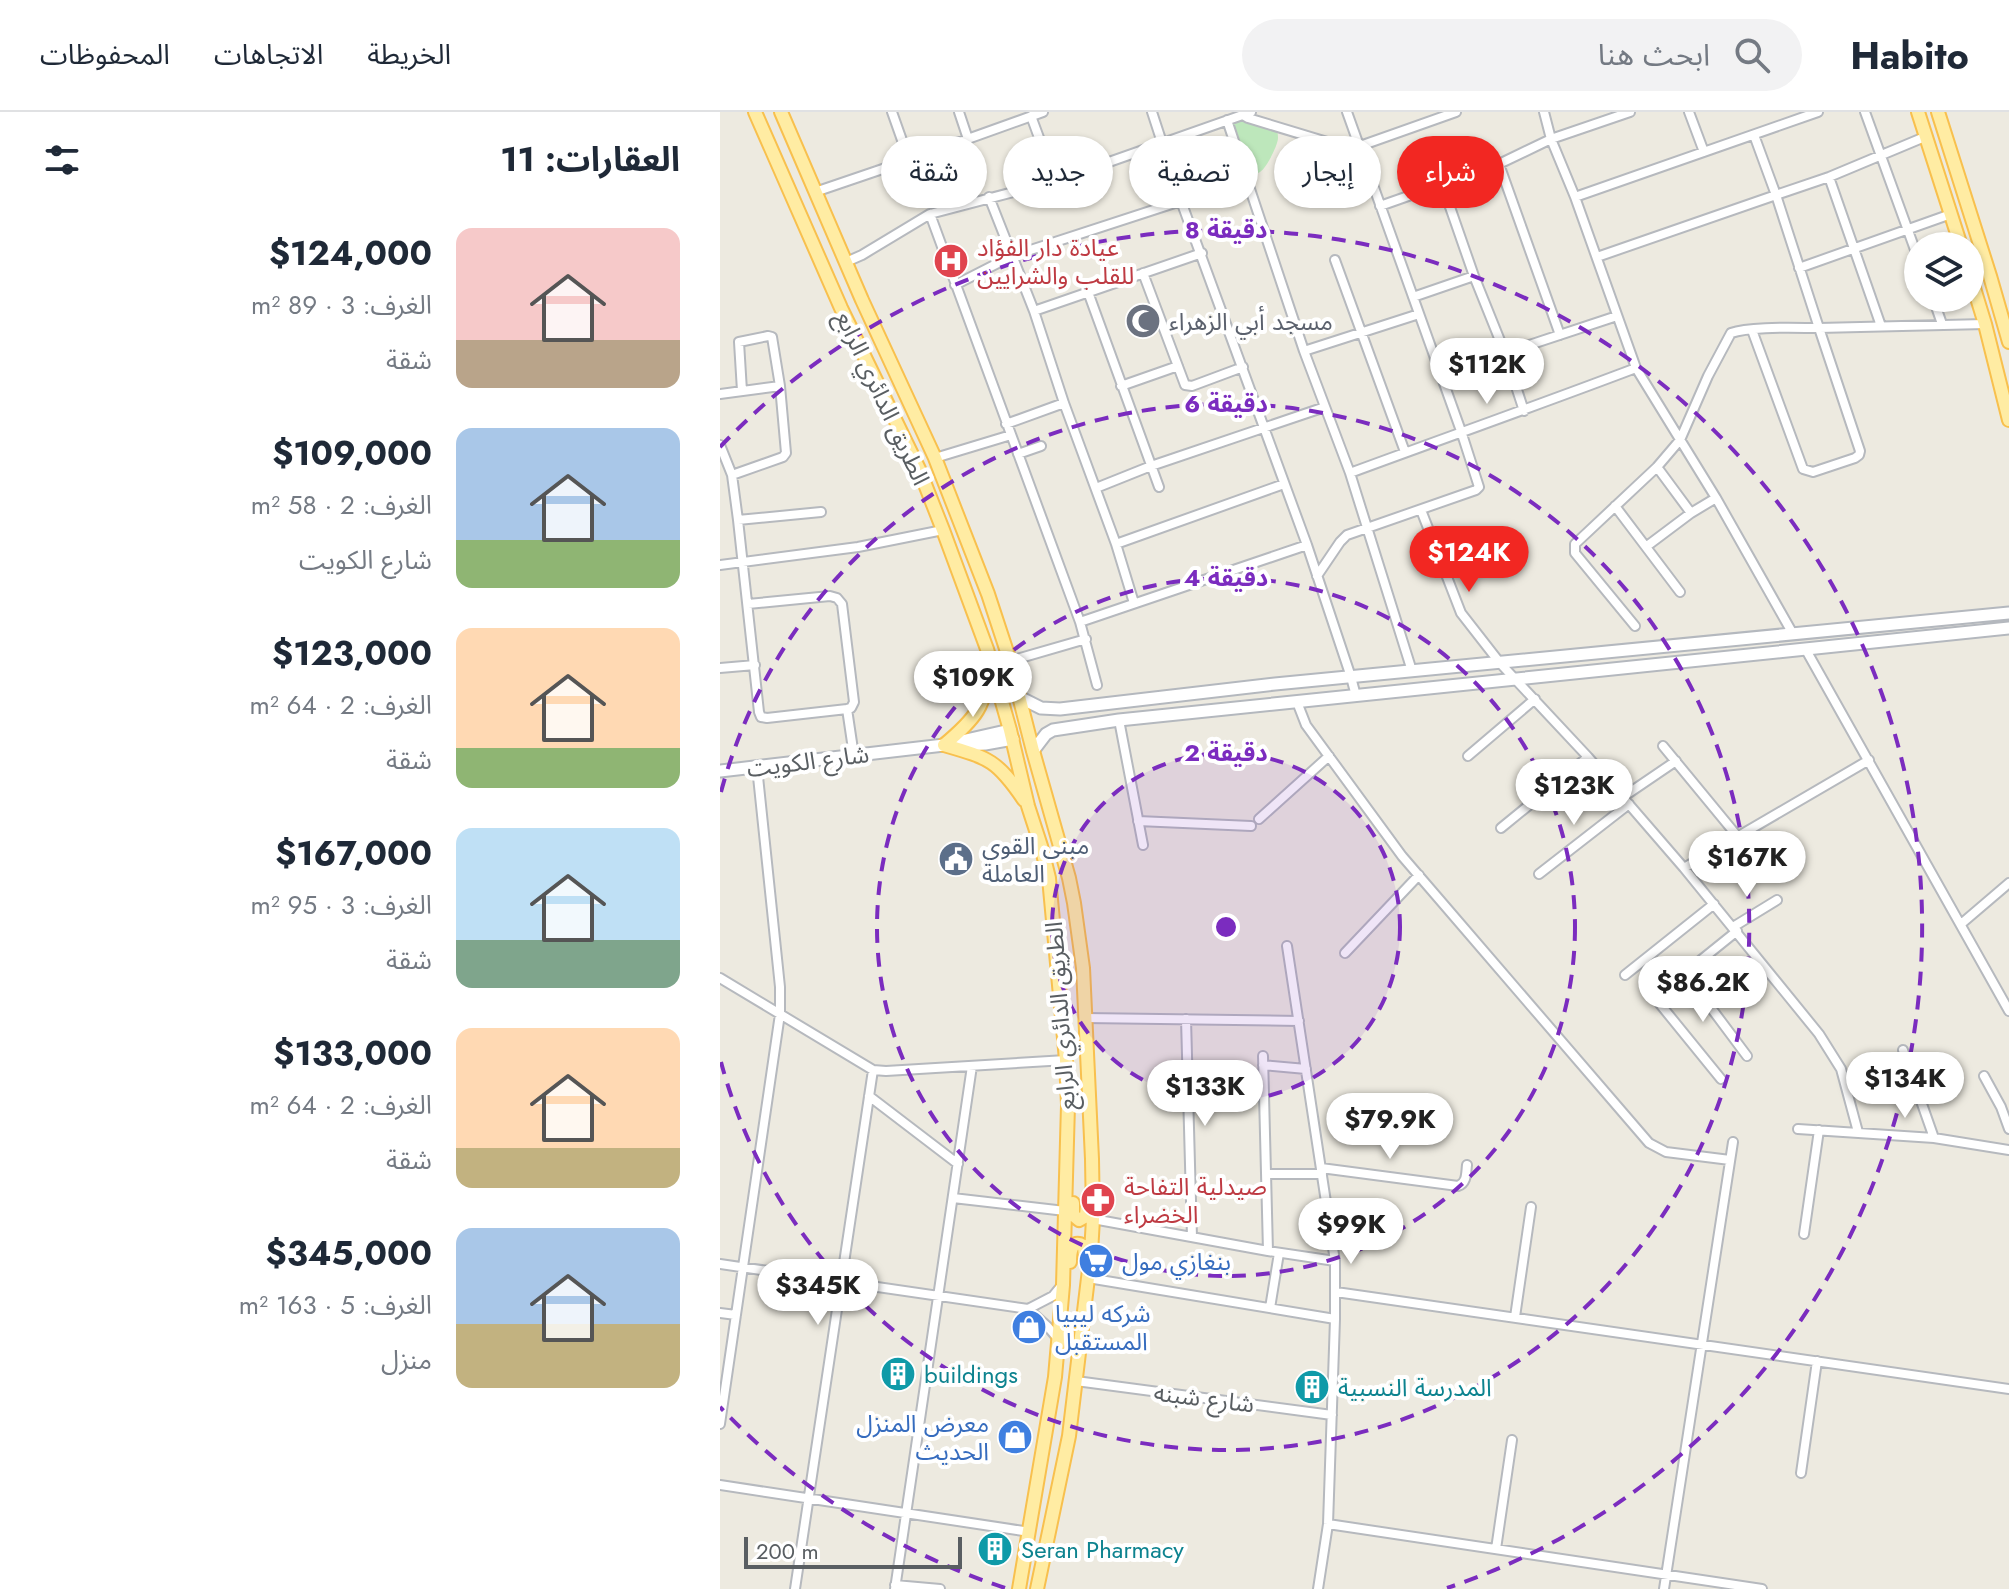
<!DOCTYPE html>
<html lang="ar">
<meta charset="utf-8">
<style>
body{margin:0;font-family:Jost,"Noto Sans Arabic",sans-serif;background:#f2f2f3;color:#1f2937;direction:rtl;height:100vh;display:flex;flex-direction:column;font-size:30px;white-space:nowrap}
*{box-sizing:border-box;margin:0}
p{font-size:26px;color:#747a83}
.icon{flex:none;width:44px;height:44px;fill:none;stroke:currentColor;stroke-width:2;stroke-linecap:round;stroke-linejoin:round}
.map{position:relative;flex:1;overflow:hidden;direction:ltr}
.details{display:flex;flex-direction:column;background:#fff;width:720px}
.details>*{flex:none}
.top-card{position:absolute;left:24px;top:24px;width:760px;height:72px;direction:rtl;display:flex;gap:16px}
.fabs{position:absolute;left:1184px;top:120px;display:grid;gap:16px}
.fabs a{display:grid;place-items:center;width:80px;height:80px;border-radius:50%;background:#fff;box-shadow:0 2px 6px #0004;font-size:40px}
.scale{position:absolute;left:24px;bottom:20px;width:218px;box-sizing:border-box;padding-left:8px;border:4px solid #595e62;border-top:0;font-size:22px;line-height:28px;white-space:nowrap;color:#595e62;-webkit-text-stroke:6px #fff;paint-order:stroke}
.price{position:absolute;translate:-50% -68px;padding:0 18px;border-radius:28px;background:#fff;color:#222;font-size:26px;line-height:52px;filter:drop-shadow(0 2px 4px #0008)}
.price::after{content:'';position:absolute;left:50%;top:48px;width:24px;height:18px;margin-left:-12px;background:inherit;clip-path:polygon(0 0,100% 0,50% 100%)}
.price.current{background:#f22722;color:#fff}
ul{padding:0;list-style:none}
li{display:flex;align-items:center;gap:24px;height:200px;padding:0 40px}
li span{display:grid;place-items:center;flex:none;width:224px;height:160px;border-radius:16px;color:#555}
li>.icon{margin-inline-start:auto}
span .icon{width:96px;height:96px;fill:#fffc;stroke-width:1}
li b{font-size:34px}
h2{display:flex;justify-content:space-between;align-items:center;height:96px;padding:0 40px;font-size:34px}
.tag{padding:0 28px;border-radius:36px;background:#fff;box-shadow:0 2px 6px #0004;font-size:28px;line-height:72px}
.tag.current{background:#f22722;color:#fff}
header{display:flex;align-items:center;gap:48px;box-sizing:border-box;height:112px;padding:0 40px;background:#fff;border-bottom:2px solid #e0e1e3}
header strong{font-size:38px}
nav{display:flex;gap:44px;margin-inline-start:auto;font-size:28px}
.search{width:560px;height:72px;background:#f2f2f3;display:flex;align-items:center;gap:20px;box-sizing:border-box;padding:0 28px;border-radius:44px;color:#747a83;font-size:30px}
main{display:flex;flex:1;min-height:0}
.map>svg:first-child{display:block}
.green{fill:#bde7bb}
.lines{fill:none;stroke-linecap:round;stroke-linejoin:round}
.minor-casing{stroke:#b6b9be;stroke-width:12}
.secondary-casing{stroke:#b4b8be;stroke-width:15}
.primary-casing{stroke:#f8c04e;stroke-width:16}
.minor{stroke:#fff;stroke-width:8}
.secondary{stroke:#fff;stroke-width:11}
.primary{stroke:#ffeca3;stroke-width:12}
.ring{fill:none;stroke:#7b2cbf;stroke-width:4;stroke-dasharray:14 10}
.labels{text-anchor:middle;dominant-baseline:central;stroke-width:8;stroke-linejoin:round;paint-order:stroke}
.health-label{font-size:24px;fill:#be3a42;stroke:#fff;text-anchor:start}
.worship-label{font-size:24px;fill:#5b616d;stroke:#fff;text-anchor:start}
.street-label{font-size:24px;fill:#595e62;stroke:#fff}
.service-label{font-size:24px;fill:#4e5e75;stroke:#fff;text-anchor:start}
.shop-label{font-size:24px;fill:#366cbe;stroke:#fff;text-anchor:start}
.culture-label{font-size:24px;fill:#0d838f;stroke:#fff;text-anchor:start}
.centre{fill:#7b2cbf;stroke:#fff;stroke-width:4}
.ring-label{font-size:24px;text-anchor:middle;font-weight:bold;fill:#7b2cbf;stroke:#fff;stroke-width:8;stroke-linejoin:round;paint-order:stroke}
</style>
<header>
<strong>Habito</strong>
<div class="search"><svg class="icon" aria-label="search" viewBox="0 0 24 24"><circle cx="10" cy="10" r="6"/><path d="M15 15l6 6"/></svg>ابحث هنا</div>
<nav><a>الخريطة</a><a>الاتجاهات</a><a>المحفوظات</a></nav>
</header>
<main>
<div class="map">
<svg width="1289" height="1477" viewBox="0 0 1289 1477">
<rect width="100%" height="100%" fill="#edeae0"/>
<path class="green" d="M524,4L553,14C557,19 558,19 558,26C558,33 546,57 540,60C535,63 532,61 527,60L519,45L520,32L518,26L512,19L511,11Z"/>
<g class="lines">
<defs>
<path id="minor" d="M172,0L189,48
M239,0L248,27
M432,0L461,89L587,433L631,565L636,584
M824,0L831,27L855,85L916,256L996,386L1073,522
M969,0L984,40
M1145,0L1198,146
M523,3L528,6L637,39L640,34L736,0
M311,4L335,69
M507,8L584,239L630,361L692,559
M1207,24L1109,65L1056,83L1099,216L1265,212
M779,52L840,223
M1109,65L1161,214
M722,72L754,164L785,241L804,299
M95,80L189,48L323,0
M269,85L314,199L344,291L396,432L414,491
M855,85L1098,0
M660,94L779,52L831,27L910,0
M210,102L360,510L377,573
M877,145L1056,83L1034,23
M615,148L685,340
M126,150L142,143L210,102L335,69L531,0
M1079,156L1231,102
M423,161L465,273L472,274L523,255
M235,173L292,144L461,89
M368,180L439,375
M693,185L754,164
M1213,186L1222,212
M314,199L482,141
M584,239L699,202
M785,241L897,204
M401,274L458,254
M0,282L60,274
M286,312L344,291
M0,333L12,363L18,408L39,600L41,605L47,606L127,597
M298,342L321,334
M215,346L291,323
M937,355L971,401
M630,361C725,326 821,292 916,256
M12,363L63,345L66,341L60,274L52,225L48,224L19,230L22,279
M376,376L431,354L605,295
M895,394L960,480
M701,398L741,501L780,551L868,645L964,756L1099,922L1121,957L1138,1020
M18,408L101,400
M396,432L564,372
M927,434L971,401L996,386
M722,452L776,432
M0,453L138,435L223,418
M597,464L620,430L627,423L756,378L759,375L741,319L627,0
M28,492L110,484L117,486L122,492L134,590L131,596L127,597L134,644
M360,510L587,433
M915,514L855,441V432L937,355L960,328L988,264L1011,221C1030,214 1076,216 1099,216L1140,339L1139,343L1135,346L1093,360L1083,357L1032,218
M1086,538L1289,899
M290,549L366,527
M0,556L35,553
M577,590L586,613L682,744L929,1031L946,1040L1010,1048
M399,608L423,733
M943,634L1018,725
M748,644L815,587
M903,685L956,649
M539,707L609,644
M418,709L531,714
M781,716L868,645
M964,756L1149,648
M819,762L909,692
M1241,812L1289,771
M1013,815L1057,788
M567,834L615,1149V1207L608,1412L598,1477
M625,841L699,763
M965,861L1027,944
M905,863L994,792
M0,866L153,958L166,959L346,948
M365,906L579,909
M466,907L472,1125
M1183,938L1214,1026
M543,944L548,1139
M543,953L586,957
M1264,964L1281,995L1289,1017
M1001,967L940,892L938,884L940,881L1017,819
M149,984L238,1052
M1078,1017L1214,1026L1289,1038
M601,1056L738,1074C747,1071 746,1061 747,1053
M546,1062H602
M233,1086L345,1099
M373,1107L548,1139L615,1149
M1084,1122L1099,1018
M0,1152L308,1197L328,1215L339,1228
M368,1166L615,1207
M616,1180L1289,1277
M550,1196L559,1141
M308,1197L333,1184L342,1173
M0,1201L16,1203
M795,1205L811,1095
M356,1269L612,1303
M0,1312L60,902V875L37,655
M1081,1361L1097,1249
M0,1373L310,1420
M608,1412L1042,1477
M776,1437L792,1328
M175,1473L220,1477
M75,1477L153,958
M175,1477L252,954
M944,1477L1013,1030"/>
<path id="secondary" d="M299,585L321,596L340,597L555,572L1289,501
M241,633L265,632L293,627
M313,639L326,622L333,618L399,608L1289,516
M0,659L224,633L290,618"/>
<path id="primary" d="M35,0L121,196L199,357L223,418L267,537L290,618L308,694L321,734L329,766L346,948L348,993L343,1173L335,1265L299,1477
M61,0L142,188L215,346L268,482L290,549L313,639L349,766L354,791L363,856L372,1047L373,1107L371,1141L349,1324L317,1477
M1198,0L1241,134
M1218,0L1270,164L1289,230
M1250,163L1265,212L1289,308
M224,633C254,608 268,593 268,552
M224,633C269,646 277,648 304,688
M353,1091V1103L359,1108L366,1104L367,1092
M350,1150C350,1141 351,1126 364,1134L365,1146"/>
</defs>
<use href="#minor" class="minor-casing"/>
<use href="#secondary" class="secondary-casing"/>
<use href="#primary" class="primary-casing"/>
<use href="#minor" class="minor"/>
<use href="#secondary" class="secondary"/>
<use href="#primary" class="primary"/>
</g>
<circle cx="506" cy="815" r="174" fill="#7b2cbf" fill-opacity=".12"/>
<g class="ring">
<circle cx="506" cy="815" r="174"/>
<circle cx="506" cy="815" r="349"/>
<path d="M1 680A523 523 0 1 1 1 950"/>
<path d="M285 1476A697 697 0 0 1 0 1295M0 335A697 697 0 1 1 727 1476"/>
</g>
<defs>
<symbol id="hospital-disc" viewBox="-11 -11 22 22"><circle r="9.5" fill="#e0444e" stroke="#fff"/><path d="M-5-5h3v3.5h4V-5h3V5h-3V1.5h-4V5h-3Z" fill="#fff"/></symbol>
<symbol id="mosque-disc" viewBox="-11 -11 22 22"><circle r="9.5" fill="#6b7280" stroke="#fff"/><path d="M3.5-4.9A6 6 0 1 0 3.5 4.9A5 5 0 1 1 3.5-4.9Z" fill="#fff"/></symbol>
<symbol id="civic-disc" viewBox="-11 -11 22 22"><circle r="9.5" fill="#5c6f8a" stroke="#fff"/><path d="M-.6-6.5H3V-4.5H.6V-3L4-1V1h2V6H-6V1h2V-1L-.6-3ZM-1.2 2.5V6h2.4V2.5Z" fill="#fff"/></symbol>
<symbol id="pharmacy-disc" viewBox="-11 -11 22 22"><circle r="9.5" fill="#e0444e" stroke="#fff"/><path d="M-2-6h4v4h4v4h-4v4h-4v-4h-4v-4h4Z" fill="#fff"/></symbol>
<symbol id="supermarket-disc" viewBox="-11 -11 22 22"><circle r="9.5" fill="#3f7fe0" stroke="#fff"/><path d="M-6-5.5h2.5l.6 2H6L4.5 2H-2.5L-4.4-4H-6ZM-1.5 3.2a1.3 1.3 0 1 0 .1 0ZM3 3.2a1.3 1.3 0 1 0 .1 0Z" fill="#fff"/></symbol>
<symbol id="shop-disc" viewBox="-11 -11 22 22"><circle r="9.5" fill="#3f7fe0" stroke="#fff"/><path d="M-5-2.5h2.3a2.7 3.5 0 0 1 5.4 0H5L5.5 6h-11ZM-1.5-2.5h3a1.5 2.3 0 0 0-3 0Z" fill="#fff"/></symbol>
<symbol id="building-disc" viewBox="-11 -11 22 22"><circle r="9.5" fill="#0f9aa8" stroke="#fff"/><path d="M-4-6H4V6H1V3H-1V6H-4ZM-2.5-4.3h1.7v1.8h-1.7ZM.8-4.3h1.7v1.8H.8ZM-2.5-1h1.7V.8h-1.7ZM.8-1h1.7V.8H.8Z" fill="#fff"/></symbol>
</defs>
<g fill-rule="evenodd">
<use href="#hospital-disc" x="211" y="129" width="40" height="40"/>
<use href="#mosque-disc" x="403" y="189" width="40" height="40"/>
<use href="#civic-disc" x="216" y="727" width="40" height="40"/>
<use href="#pharmacy-disc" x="358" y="1068" width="40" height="40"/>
<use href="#supermarket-disc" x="356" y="1129" width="40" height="40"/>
<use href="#shop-disc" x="289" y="1195" width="40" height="40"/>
<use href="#building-disc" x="158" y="1242" width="40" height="40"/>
<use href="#building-disc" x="572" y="1255" width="40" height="40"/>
<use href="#shop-disc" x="275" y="1305" width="40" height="40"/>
<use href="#building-disc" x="255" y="1417" width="40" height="40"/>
</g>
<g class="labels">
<g class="health-label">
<text x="257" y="135">عيادة دار الفؤاد<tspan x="257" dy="28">للقلب والشرايين</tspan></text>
<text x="404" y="1074">صيدلية التفاحة<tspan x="404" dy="28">الخضراء</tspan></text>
</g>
<g class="worship-label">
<text x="449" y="209">مسجد أبي الزهراء</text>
</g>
<g class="street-label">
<text transform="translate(163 286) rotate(65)">الطريق الدائري الرابع</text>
<text transform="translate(88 649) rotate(-7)">شارع الكويت</text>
<text transform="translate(340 904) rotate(-94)">الطريق الدائري الرابع</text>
<text transform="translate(484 1286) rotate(7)">شارع شبنه</text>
</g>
<g class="service-label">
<text x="262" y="733">مبنى القوى<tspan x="262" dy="28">العاملة</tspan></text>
</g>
<g class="shop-label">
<text x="402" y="1149">بنغازي مول</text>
<text x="335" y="1201">شركه ليبيا<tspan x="335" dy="28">المستقبل</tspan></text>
<text x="269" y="1311" text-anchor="end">معرض المنزل<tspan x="269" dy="28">الحديث</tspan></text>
</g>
<g class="culture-label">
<text x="204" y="1262">buildings</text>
<text x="618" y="1275">المدرسة النسبية</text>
<text x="301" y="1437">Seran Pharmacy</text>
</g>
</g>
<circle cx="506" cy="815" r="12" class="centre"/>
<g class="ring-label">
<text x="506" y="126">8 دقيقة</text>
<text x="506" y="300">6 دقيقة</text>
<text x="506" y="474">4 دقيقة</text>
<text x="506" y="649">2 دقيقة</text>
</g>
</svg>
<div class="fabs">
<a><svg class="icon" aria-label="layers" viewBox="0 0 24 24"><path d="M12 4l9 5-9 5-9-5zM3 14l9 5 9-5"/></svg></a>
</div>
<div class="scale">200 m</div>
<b class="price" style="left:767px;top:294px">$112K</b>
<b class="price current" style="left:749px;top:482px">$124K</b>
<b class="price" style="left:253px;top:607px">$109K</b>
<b class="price" style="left:854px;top:715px">$123K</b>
<b class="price" style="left:1027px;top:787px">$167K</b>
<b class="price" style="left:983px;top:912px">$86.2K</b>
<b class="price" style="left:1185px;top:1008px">$134K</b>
<b class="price" style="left:485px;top:1016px">$133K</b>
<b class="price" style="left:670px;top:1049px">$79.9K</b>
<b class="price" style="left:631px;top:1154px">$99K</b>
<b class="price" style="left:98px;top:1215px">$345K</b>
<div class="top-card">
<a class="tag current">شراء</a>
<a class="tag">إيجار</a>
<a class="tag">تصفية</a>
<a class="tag">جديد</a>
<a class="tag">شقة</a>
</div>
</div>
<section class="details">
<h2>العقارات: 11<svg class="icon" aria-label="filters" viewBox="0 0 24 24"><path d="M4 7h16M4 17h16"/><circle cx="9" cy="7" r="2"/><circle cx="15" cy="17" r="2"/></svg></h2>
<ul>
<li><span style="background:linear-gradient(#f6c9c9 70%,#b9a48a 0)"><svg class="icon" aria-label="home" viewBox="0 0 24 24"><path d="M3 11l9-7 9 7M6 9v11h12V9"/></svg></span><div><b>$124,000</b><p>الغرف: 3 · 89 m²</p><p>شقة</p></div></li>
<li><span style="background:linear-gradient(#a9c7e8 70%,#8fb573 0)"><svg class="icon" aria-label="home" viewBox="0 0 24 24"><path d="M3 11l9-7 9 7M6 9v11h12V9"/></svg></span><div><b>$109,000</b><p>الغرف: 2 · 58 m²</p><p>شارع الكويت</p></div></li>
<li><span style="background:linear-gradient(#ffd9b3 75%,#8fb573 0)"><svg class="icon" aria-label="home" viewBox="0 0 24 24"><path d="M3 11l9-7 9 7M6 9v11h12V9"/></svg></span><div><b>$123,000</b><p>الغرف: 2 · 64 m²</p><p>شقة</p></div></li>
<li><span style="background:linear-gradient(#bfe0f5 70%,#7fa58c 0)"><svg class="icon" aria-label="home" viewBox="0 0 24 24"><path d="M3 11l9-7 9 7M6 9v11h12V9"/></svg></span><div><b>$167,000</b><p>الغرف: 3 · 95 m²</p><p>شقة</p></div></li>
<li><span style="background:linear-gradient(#ffd9b3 75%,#c2b280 0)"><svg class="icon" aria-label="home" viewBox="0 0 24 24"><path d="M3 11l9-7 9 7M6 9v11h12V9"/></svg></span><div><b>$133,000</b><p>الغرف: 2 · 64 m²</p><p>شقة</p></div></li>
<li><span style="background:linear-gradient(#a9c7e8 60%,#c2b280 0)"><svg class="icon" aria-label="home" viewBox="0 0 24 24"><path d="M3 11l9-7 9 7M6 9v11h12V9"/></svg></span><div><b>$345,000</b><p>الغرف: 5 · 163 m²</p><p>منزل</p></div></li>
</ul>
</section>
</main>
